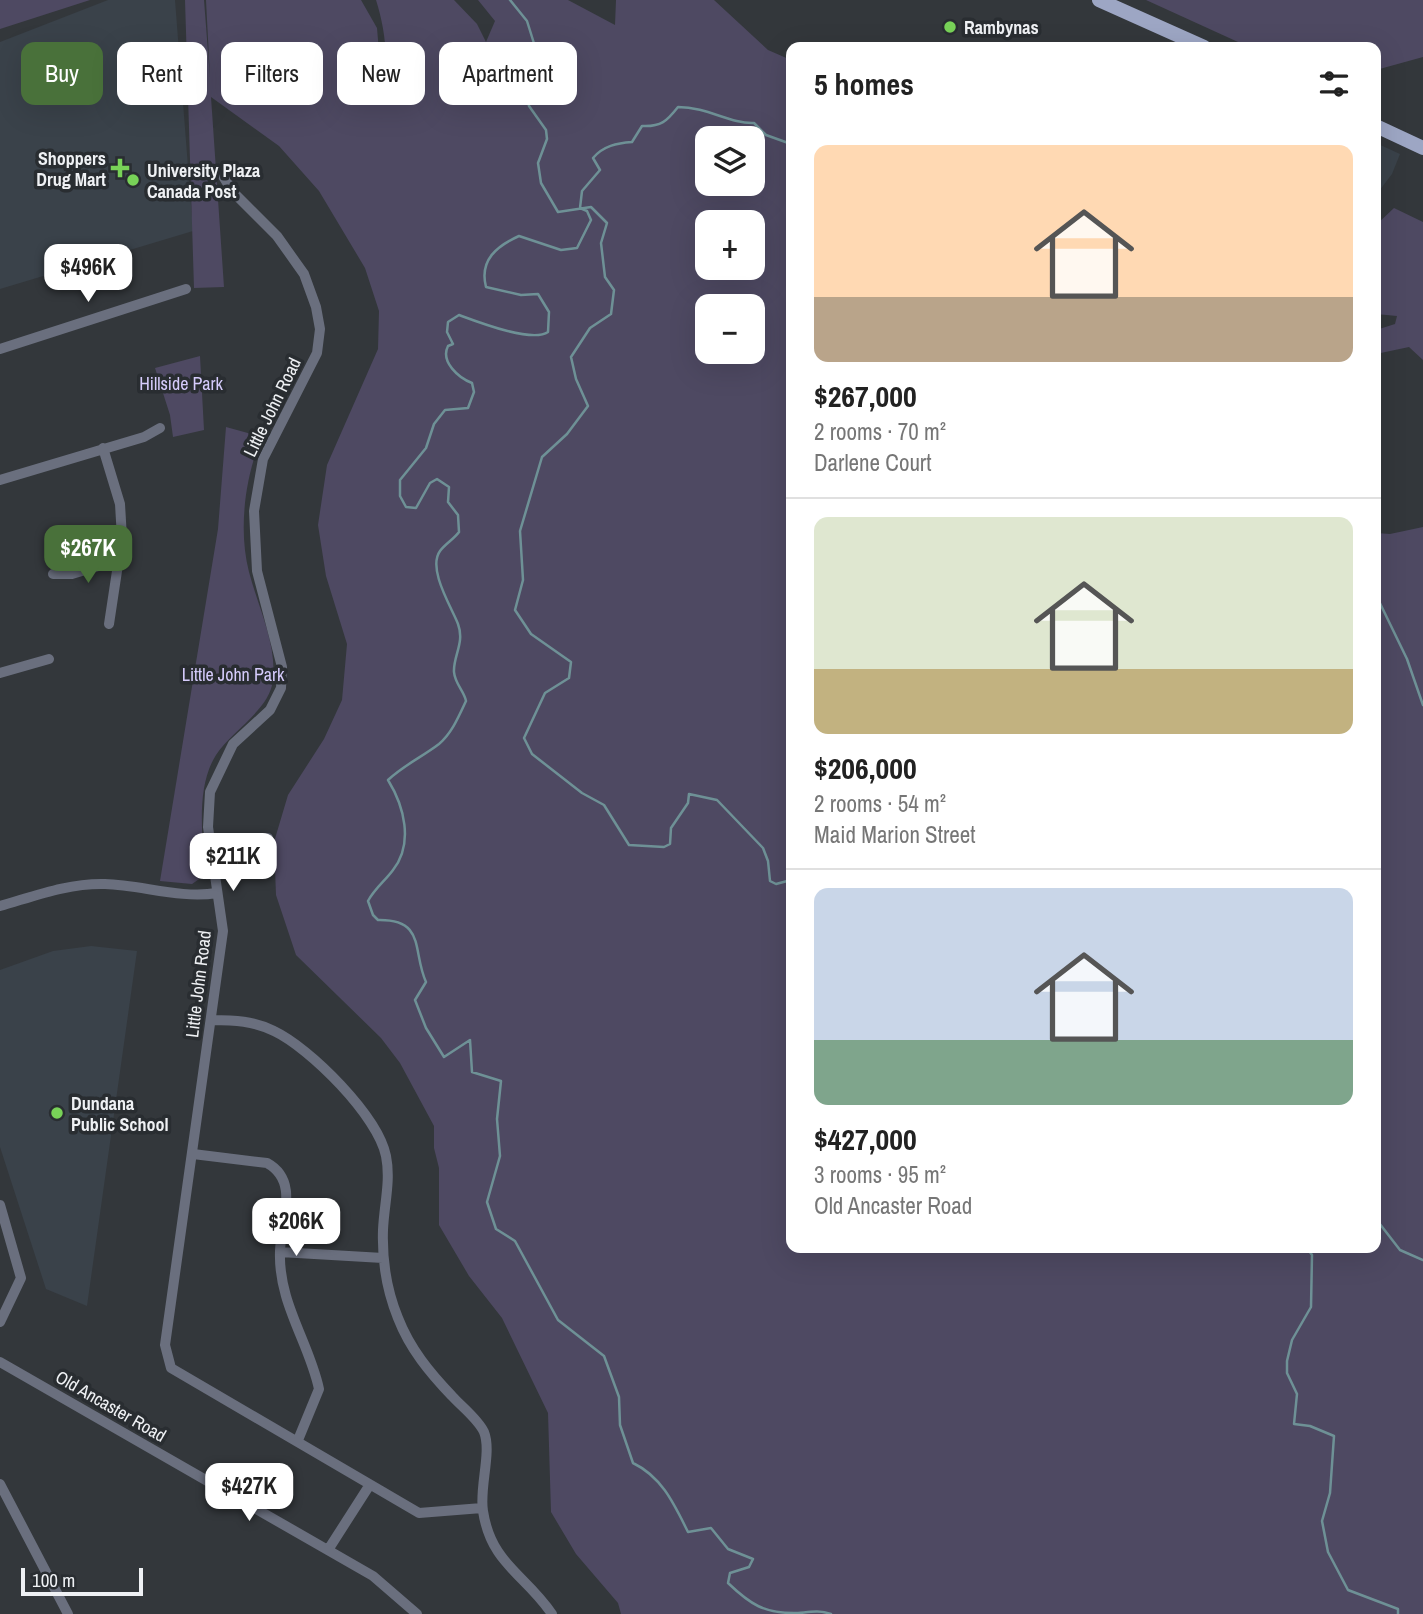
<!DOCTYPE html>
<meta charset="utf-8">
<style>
body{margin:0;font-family:"Archivo Narrow",sans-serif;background:#f6f6f6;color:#222;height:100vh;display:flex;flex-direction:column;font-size:26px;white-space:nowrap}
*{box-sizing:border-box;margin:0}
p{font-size:23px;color:#767676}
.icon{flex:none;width:38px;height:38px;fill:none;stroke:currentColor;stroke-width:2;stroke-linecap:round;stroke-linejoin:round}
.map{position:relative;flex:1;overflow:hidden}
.drawer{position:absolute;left:786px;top:42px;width:595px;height:1211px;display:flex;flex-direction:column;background:#fff;border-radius:14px;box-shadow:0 7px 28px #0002}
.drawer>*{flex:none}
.banner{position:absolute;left:21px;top:42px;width:660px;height:63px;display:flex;gap:14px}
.buttons{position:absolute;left:695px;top:126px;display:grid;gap:14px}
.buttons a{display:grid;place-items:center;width:70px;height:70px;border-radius:14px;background:#fff;box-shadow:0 7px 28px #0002;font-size:35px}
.scale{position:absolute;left:21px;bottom:18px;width:122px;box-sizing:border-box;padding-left:7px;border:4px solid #eff1f4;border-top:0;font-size:19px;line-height:24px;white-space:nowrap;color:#eff1f4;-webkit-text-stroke:5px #292d31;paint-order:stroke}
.price{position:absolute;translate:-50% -60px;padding:0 16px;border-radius:14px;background:#fff;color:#222;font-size:23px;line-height:46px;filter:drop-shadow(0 2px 4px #0008)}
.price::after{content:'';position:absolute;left:50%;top:42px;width:21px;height:16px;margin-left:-10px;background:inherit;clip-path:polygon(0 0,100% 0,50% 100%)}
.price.on{background:#49713a;color:#fff}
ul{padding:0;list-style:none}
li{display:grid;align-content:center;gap:14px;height:371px;padding:0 28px}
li+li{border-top:2px solid #e0e0e0}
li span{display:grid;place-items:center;height:217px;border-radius:14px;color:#555}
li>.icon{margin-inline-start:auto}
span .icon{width:126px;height:126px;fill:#fffc;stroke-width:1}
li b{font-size:30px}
h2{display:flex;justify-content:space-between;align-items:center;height:84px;padding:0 28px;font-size:30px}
.chip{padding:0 24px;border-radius:14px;background:#fff;box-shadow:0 7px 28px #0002;font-size:24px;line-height:63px}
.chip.on{background:#49713a;color:#fff}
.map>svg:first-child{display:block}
.built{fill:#3a424a}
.green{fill:#4e4962;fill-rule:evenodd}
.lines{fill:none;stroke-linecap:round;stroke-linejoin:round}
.stream{stroke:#6e9196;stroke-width:2.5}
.minor{stroke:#6a6f7e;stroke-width:10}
.major{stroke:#9da6c4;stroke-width:14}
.poi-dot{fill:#78d258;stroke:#292d31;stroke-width:2.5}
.labels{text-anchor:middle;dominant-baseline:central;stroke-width:7;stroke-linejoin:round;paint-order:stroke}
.poi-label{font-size:18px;font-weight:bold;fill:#eff1f4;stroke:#292d31;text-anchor:start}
.park-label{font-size:18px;fill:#d6ccfc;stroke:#292d31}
.street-label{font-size:18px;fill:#eff1f4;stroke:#292d31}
</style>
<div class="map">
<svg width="1423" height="1614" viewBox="0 0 1423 1614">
<rect width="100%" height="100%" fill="#33373b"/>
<path class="built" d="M108,0H175L193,231L0,289V42Z
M1376,143L1400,154L1392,174L1376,195Z
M91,946L137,951L87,1306L46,1289L0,1147V970L53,951Z"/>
<path class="green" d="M0,0H90L0,29Z
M185,0H204L210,78L206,0H361L377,28L382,87C389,58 385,29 376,0H454L477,24L486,42L495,21L478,0H568L615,25L616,0H714L768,50L791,60V1248H1376V533L1390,534L1423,527V1614H621L618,1603L576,1554L551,1512L548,1413L502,1318L469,1276L439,1225V1168L434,1148V1126L400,1063L381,1038L296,955L276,895L274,842L288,795L324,739L342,700L347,644L326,576L318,525L327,465L378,349L379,311L365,268L319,191L279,146L211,97L224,287L194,288ZM707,138H752V184H707ZM707,222H752V268H707ZM707,306H752V352H707Z
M1146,0H1423V57L1376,70V47H1249Z
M1394,208L1423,222V360L1409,347L1376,354V330L1395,324L1397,316L1376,314V225Z
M200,356L204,430L173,437L170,415L155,368Z
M226,427L262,437C245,476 238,530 249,572C258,607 277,644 273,680C270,710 231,731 216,755C195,788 203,839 205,875L192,884L160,881L218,529Z"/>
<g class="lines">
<path class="stream" d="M510,0L527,21L537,53V69L526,93L529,106L546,130L547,139L538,163L541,183L558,212L591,207L607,223L601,243L605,277L614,290L611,314L590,328L571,357L576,379L588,406L567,434L542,457L520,531L523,580L515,610L531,634L571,662L569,678L545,693L524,738L532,754L582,793L604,805L629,845L664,847L670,844L671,828L688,803L689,794L717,800L763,848L768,861L770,881L776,884L791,880
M580,208L587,211L591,220L577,248L561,250L519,236C497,246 479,260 486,287L521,295L538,294L549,312L548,332C532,343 478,322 459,315L448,322L447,332L453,344L448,346C440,362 459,378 472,383L474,392L468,408L445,410L434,424L426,448L400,480V496L406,507L416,508L430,483L437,479L449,487L448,502L458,515L459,532C454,539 445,544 440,551C427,569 452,608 458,624C465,643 453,656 454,672C455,684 464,691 466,701C459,716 452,733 439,744C422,757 404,765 388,780C404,806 414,843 393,870C385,881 375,888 368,901L373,915L378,920C426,919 412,951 426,982L415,1000L426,1028L444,1057L470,1040L472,1072L501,1081L497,1119L500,1156L487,1202L496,1229L515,1241L558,1320L604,1356L619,1397L620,1425L633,1463C662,1477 674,1504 688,1532L711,1528L728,1549L753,1559L749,1567L730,1573L728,1583C750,1604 764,1614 798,1613C810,1612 819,1610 831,1614
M580,208L582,191L600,170L593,158C603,146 617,143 632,142L642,126C661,127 667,121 678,107C708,107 730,124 754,123L766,135L791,144
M1376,595L1407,659L1423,705
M1376,1219L1400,1250L1423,1260
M1307,1248L1312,1255L1311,1307L1292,1340L1287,1361V1373L1297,1394L1294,1424L1310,1426L1334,1436L1330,1493L1322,1521L1328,1552L1348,1590L1398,1609V1614"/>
<path class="minor" d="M221,173L233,192L277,236L304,274L316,307L320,329L317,353L263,459L254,511L257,571L282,667L281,688L270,710L233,744L210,792L208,827L223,931L165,1345L171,1368L419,1513L482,1508
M0,349L186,289
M103,448L120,504L122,538L109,624
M0,480L144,437L160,428
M53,574H72L118,560
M0,673L49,659
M211,850L268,838
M0,906C35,896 68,883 105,884C142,885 180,899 217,893
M212,1020C234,1020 254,1021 274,1031C310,1048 378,1116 386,1156C391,1181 384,1205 383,1230C382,1259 387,1291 398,1318C410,1349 430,1373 452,1396C462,1407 478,1419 484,1432C492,1452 479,1488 483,1511C491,1564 525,1574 552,1614
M193,1154L267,1163C300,1181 281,1220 280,1251C278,1303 309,1342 319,1389L298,1440
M0,1205L21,1278L0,1322
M280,1252L383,1258
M0,1362L373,1576L417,1614
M0,1484L68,1614
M328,1550L369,1486"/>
<path class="major" d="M1099,0L1204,47
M1376,126L1423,148"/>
</g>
<g class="poi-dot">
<circle cx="950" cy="27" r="7"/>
<path d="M116.5 157.5h7v7h7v7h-7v7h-7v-7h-7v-7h7z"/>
<circle cx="133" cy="180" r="7"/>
<circle cx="57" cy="1113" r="7"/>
</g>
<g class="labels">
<g class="poi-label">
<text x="964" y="27">Rambynas</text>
<text x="106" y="158" text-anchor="end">Shoppers<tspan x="106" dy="21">Drug Mart</tspan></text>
<text x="147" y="170">University Plaza<tspan x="147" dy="21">Canada Post</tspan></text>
<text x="71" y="1103">Dundana<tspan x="71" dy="21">Public School</tspan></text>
</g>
<g class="park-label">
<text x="181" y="383">Hillside Park</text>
<text x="233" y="674">Little John Park</text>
</g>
<g class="street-label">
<text transform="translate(272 407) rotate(-64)">Little John Road</text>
<text transform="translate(198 984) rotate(-83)">Little John Road</text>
<text transform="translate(111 1406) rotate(30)">Old Ancaster Road</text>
</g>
</g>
</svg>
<div class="buttons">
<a><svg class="icon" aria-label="layers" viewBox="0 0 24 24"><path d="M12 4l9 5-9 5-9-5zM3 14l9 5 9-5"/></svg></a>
<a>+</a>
<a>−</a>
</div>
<div class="scale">100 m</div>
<b class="price" style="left:88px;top:304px">$496K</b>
<b class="price on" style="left:88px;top:585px">$267K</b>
<b class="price" style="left:233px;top:893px">$211K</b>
<b class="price" style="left:296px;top:1258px">$206K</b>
<b class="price" style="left:249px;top:1523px">$427K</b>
<div class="banner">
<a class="chip on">Buy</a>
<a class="chip">Rent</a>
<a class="chip">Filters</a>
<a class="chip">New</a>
<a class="chip">Apartment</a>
</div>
<section class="drawer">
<h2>5 homes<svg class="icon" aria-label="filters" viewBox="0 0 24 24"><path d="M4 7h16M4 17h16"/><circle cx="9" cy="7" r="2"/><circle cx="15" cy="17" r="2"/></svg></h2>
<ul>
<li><span style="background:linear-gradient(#ffd9b3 70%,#b9a48a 0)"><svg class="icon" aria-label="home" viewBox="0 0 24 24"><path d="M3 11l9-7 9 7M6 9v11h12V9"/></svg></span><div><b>$267,000</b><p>2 rooms · 70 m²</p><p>Darlene Court</p></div></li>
<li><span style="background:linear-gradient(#dfe7d0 70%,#c2b280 0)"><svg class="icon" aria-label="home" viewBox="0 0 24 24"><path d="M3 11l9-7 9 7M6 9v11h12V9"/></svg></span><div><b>$206,000</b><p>2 rooms · 54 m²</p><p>Maid Marion Street</p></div></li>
<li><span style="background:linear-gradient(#c9d6e8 70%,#7fa58c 0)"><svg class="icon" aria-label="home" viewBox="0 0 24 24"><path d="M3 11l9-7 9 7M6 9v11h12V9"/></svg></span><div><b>$427,000</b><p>3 rooms · 95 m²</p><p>Old Ancaster Road</p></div></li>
</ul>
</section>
</div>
